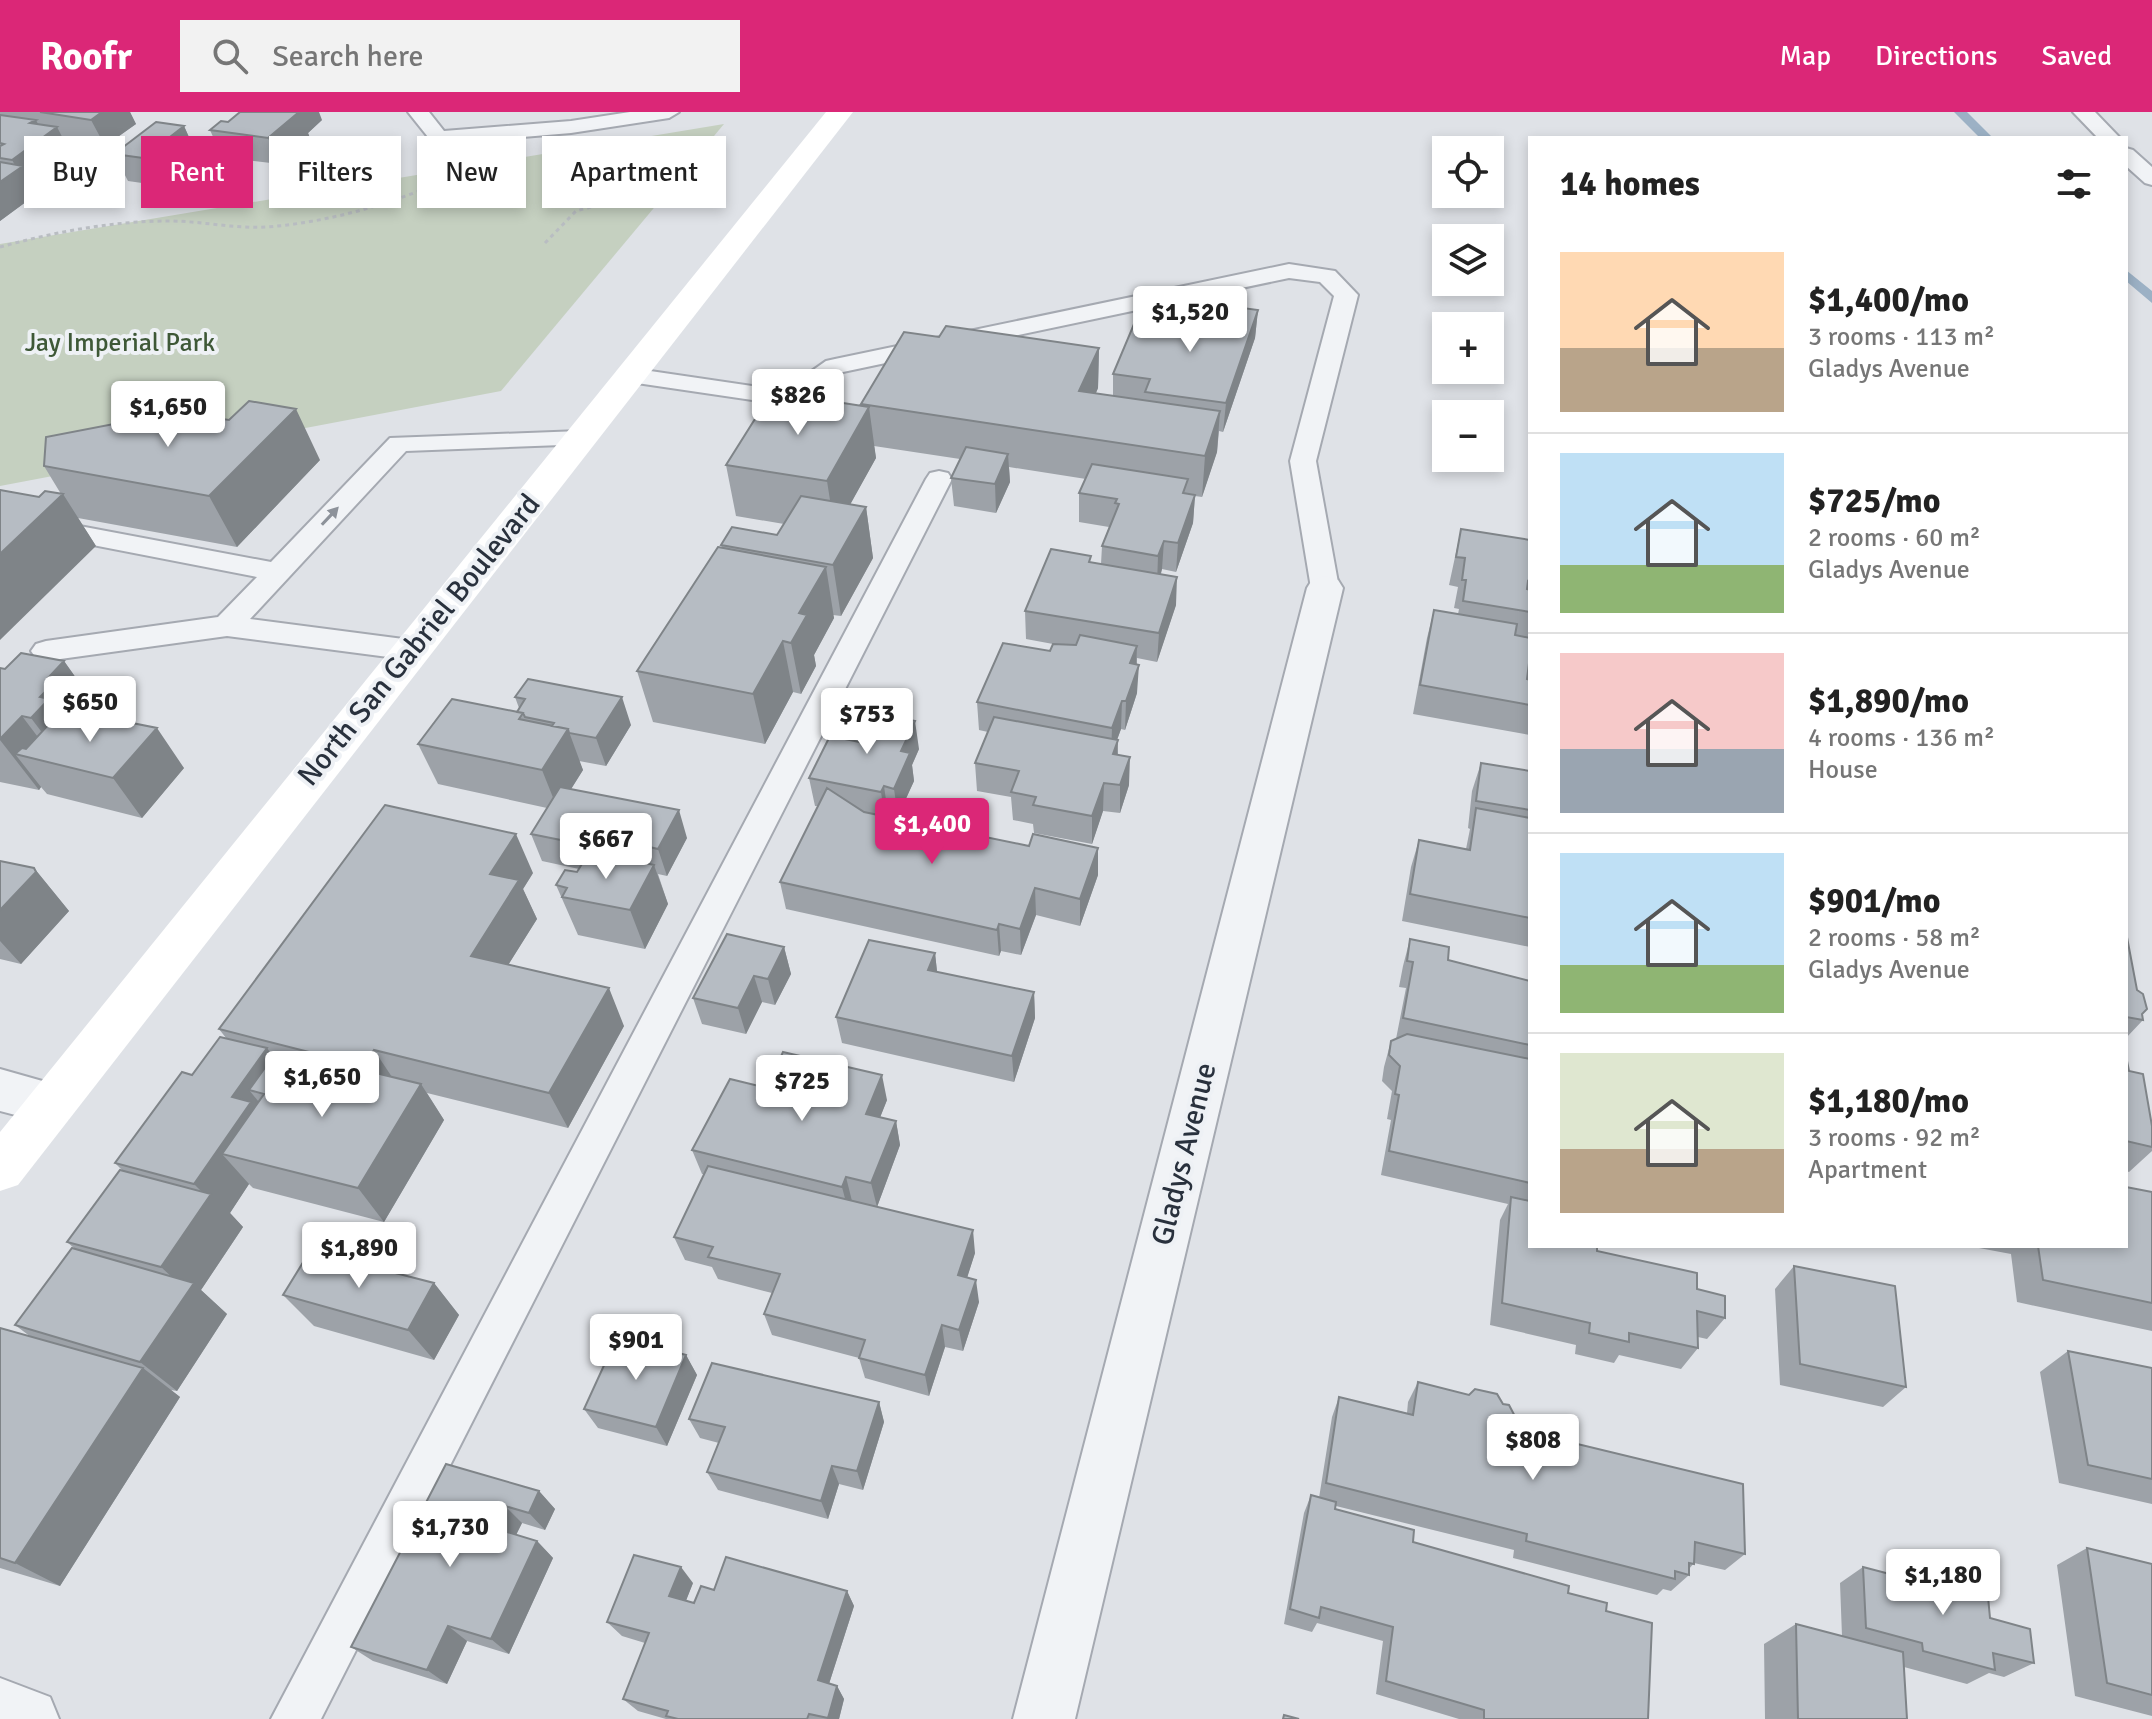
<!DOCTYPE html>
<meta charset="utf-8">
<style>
body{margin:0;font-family:Signika,sans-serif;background:#f2f2f2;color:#222;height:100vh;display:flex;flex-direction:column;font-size:30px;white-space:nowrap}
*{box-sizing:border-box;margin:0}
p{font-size:26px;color:#767676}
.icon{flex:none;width:44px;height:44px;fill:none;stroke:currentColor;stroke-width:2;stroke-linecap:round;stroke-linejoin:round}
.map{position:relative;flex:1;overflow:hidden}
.details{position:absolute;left:1528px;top:24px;width:600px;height:1112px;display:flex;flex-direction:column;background:#fff;border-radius:0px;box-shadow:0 4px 12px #0003}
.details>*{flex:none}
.hud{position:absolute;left:24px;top:24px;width:760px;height:72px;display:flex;gap:16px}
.controls{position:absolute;left:1432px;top:24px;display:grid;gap:16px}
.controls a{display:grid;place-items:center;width:72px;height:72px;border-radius:0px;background:#fff;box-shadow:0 4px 12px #0003;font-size:40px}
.price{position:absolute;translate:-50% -68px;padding:0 18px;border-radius:8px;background:#fff;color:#222;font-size:26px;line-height:52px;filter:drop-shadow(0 2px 4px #0008)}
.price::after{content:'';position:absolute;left:50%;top:48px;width:24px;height:18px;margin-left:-12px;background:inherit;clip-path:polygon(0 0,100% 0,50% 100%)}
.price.active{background:#db2777;color:#fff}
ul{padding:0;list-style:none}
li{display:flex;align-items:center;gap:24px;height:200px;padding:0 32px}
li+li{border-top:2px solid #e0e0e0}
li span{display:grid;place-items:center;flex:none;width:224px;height:160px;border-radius:0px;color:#555}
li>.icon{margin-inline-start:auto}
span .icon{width:96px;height:96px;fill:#fffc;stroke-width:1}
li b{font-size:34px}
h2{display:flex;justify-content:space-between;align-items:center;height:96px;padding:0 32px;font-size:34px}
.pill{padding:0 28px;border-radius:0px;background:#fff;box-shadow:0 4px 12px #0003;font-size:28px;line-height:72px}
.pill.active{background:#db2777;color:#fff}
header{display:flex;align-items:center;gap:48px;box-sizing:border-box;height:112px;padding:0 40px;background:#db2777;color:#fff}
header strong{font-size:38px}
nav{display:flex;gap:44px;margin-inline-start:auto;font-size:28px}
.search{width:560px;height:72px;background:#f2f2f2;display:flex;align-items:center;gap:20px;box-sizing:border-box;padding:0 28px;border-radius:0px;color:#767676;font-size:30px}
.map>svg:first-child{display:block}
.green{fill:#c5d0c0}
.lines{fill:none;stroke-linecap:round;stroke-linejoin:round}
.stream{fill:#9cb1c5;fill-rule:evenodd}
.service-casing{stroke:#a5a9b1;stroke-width:4}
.minor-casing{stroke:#a5a9b1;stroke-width:4}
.path{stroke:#b9bdc2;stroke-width:3;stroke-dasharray:4 4;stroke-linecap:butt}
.service{fill:#f1f3f6;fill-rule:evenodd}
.minor{fill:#f1f3f6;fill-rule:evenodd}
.secondary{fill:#fff;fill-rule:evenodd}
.wall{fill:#9da2a8}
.shaded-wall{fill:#7f8488}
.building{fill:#b6bcc3;stroke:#7f8488;stroke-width:2}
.oneway{fill:#8d929a}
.labels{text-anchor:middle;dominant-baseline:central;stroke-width:8;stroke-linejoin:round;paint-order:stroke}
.far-park-label{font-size:26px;fill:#3e5837;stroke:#eef1f5}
.street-label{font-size:30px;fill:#29313d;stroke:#eef1f5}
</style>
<header>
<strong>Roofr</strong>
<div class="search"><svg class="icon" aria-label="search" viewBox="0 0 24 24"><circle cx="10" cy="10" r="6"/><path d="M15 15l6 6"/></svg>Search here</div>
<nav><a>Map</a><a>Directions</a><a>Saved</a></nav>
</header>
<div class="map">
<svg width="2152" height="1607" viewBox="0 0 2152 1607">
<rect width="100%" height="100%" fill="#dfe2e7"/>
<path class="green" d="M724,12L501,279L0,374V132Z"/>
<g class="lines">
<path class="stream" d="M1954,0H1967L1993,26H1980Z
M2126,158L2152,179V191L2126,169Z"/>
<defs>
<path id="service" d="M408,0H429L444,19L571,9L630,0H679L669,6L571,21L439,32L432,30Z
M2073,0H2095L2120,26H2098Z
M2126,36L2133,38L2152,55V73L2145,71L2126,54Z
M1289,152L1335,159L1358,183L1316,349L1339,476L1335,483L1325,485L1315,483L1311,476L1290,349L1334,184L1320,170L1289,166L843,260L817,278L766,290L630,270L621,268L618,263L621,258L630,256L766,276L799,268L826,249L835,247Z
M580,319L589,322L593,327L589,332L406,339L250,507L411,528L421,531L426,538L421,545L411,548L227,524L46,549L36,546L31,539L36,532L46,529L218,505L257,465L0,415V399L271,450L390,326Z
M939,359L948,361L952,367L321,1607H271L926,367L930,361Z"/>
<path id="minor" d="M1325,464L1338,468L1343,476L1075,1607H1013L1307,476L1312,468Z
M0,957L67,976L74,991L67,1006L50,1012L0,999Z
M0,1566L50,1585L59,1607H0Z"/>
</defs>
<use href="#service" class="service-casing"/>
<use href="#minor" class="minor-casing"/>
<path class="path" d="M545,131L576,99L642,81L636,59L620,50
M0,135C55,120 112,109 169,109C202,109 234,117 267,115C329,110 387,93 444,69"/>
<use href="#service" class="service"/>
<use href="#minor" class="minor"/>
<path class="secondary" d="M826,0H853L18,1073L0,1079V1020Z"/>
</g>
<path class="wall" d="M0,0H130L136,12L105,34L64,28L65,31L84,33L98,60L71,82L40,78L35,69L32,71L38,81L0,109Z
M322,8L308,21L310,26L279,52L222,45L210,18L228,10Z
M184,14L196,41L156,73L128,69L114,42Z
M1258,198L1255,226L1223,320L1219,319L1217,340L1202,385L1195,384L1193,411L1176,460L1162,457L1161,462L1176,493L1157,550L1137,546V581L1125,618L1121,617L1117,628L1118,642L1129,673L1120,701L1103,699L1092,732L1034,721L1033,712L1013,708L1011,685L977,679L975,651L988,620L979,618L977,590L1050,539L1053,532L1026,527L1025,499L1091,450L1101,452L1102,434L1109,415L1079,410V381L1086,367L1009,355L1010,370L996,401L954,394L951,366L960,347L874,334L876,346L850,392L866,395L873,446L841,504L833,503L834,506L814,543L816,554L801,582L793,580L765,632L653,610L637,559L722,436L721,433L777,423L784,412L736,404L726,353L862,294L861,292L939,225L1099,236L1098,276L1096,281L1113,284V262L1170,217Z
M320,348L237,435L78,406L96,434L39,385L61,382L44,354Z
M1461,417L1530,428V558L1527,567L1530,568V623L1413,602L1427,526L1434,498L1458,502L1459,497L1454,496L1458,475L1449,473Z
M64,549L100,600L96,604L184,656L142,706L47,682L41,675L39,678L0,670V556L5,557Z
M515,585L631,613L606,654L579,649L583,658L571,677L687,726L667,764L658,762L668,792L645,837L578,823L556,773L577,760L579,757L542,749L531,722L547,696L438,672L418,632L517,600L519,596Z
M860,630L919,637L912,653L914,669L898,704L888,702L887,705L1098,763L1080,814L1036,803L1021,843L1001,839L999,844L786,797L780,770L818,694H815L809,666Z
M1481,651L1530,659V835L1402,809L1411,755L1419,728L1466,737L1470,717L1468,716L1472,679Z
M0,749L34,756L69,799L21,852L0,847Z
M533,761L523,777L537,807L508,853L624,914L568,1016L427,981L444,1008L384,1110L253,1076L249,1072L230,1101L243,1115L201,1178L227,1202L177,1279L171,1278L180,1285L60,1474L0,1456V1216L31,1225L15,1213L74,1136L67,1130L122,1058L115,1051L192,963L226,926L219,917Z
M2126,820L2143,908L2126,926Z
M1410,827L1448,848L1529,869L1530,867V1134L1597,1139L1697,1177L1725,1206L1707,1227L1698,1225V1236L1681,1257L1619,1243L1614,1251L1575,1242L1576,1233L1490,1213L1500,1108L1508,1092L1381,1063L1391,1008L1387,1007L1392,979L1382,969L1384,955L1391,929L1396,927L1406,876L1399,875L1403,854Z
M784,835L791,862L775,893L762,890L746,922L702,912L693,886Z
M935,841L937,860L1034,880L1035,906L1014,970L842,931L836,905Z
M2126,944L2129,959L2152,1014V1039L2129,1060L2126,1059Z
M767,976L887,988L880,1005L896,1009L900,1033L877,1095L975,1141L967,1165L979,1190L963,1239L945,1235L929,1284L865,1266L859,1246L772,1223L764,1202L772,1181L718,1167L712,1155L685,1148L674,1125L704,1062H702L692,1038Z
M2152,1080V1219L2017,1190L2011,1142L1979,1136V1134H2126Z
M1794,1154L1906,1275L1883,1295L1780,1273L1775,1177Z
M434,1171L459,1203L434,1248L314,1214L283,1183Z
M2068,1239L2152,1256V1392L2059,1371L2040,1260Z
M686,1243L697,1263L667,1334L598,1316L584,1297Z
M1418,1270L1503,1292L1520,1314L1745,1442L1725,1458L1694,1451L1689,1457V1463L1671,1479L1663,1477L1657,1483L1513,1446L1514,1438L1336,1394L1335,1397L1413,1430L1568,1481L1606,1499L1648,1607H1459L1376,1582L1383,1529L1317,1511L1312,1520L1284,1512L1304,1401L1311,1383L1319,1386L1332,1305L1339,1285L1407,1301L1408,1290Z
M879,1290L884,1310L863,1378L839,1372L828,1407L718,1378L707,1360L719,1331L700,1326L689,1307Z
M446,1352L539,1379L555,1397L545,1418L522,1411L516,1423L537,1429L553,1446L509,1542L467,1529L447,1572L373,1549L351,1535Z
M2087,1436L2152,1452V1604L2075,1584L2057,1453Z
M1863,1455L1904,1466L1919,1456L1990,1506L2034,1551L2004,1565L1989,1561L1967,1572L1904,1555L1907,1607H1765L1764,1532L1796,1512L1842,1524L1840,1471Z
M693,1471L686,1488L694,1491L714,1478L847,1479L854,1494L829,1572L837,1574L844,1587L839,1607H666L638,1599L623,1587L645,1531L622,1524L607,1510Z"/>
<path class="shaded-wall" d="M100,0H130L136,12L105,34L91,8Z
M294,0H319L322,8L308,21L310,26L279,52L268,26Z
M36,8L44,24L57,15L71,42L25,51L35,69L32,71L38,81L0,109V70L18,58L12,48L30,11Z
M184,14L196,41L156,73L143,46Z
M84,33L98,60L71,82L56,54Z
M1258,198L1255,226L1223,320L1226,291Z
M1099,236L1098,276L1079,319V279Z
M869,295L876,346L835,420L827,369Z
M296,297L320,348L237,435L209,384Z
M1220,299L1217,340L1202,385L1205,344Z
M1008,342L1010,370L996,401L995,372Z
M63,382L96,434L0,528V442Z
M1195,383L1193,411L1176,460L1178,431Z
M866,395L873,446L841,504L833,453Z
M1164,429L1162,457L1157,473L1158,444Z
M826,455L834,506L814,543L816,554L801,582L791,531L799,501Z
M1177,465L1176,493L1157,550L1159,521Z
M783,529L793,580L765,632L753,582Z
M1137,534L1136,560L1139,553L1137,581L1125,618L1126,589L1130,551Z
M64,549L100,600L89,611L86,638L69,656L31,606L48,566Z
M622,585L631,613L606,654L596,626Z
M1122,589L1121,617L1111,644L1112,616Z
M22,604L59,653L15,642L41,675L39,678L0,628V627Z
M915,609L919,637L912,653L914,669L898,704L894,677L901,639Z
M157,616L184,656L142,706L113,666Z
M568,617L583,658L558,698L542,658Z
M1118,628L1117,656L1113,642Z
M1130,645L1129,673L1120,701V673Z
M1104,671L1103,699L1092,732V704Z
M884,674L888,702L885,708L881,680Z
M679,698L687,726L667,764L658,737Z
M516,722L533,761L523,777L537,807L490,882L471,844L490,762Z
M641,733L650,760L654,753L668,792L645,837L630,798L645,770L635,743Z
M1098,736V763L1080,814V787Z
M34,756L69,799L21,852L0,829V798Z
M1035,776L1036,803L1021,843L1020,817Z
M999,812L1001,839L999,844L997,818Z
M784,835L791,862L775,893L768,867Z
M935,841L938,868L928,858Z
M754,864L762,890L746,922L738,896Z
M609,876L624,914L568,1016L549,981Z
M1034,880L1035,906L1014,970L1012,944Z
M267,936L294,973L264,982L249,978L272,1006L222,1042L249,1072L230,1101L243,1115L201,1178L227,1202L177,1279L140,1250L188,1180L161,1155L208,1086L194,1072L232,985Z
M374,938L398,974L389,989L364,954Z
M882,963L887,988L872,1026L866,1002Z
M421,972L444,1008L384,1110L358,1076Z
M896,1009L900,1033L877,1095L871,1071Z
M846,1065L852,1089L848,1098L842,1075Z
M973,1118L975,1141L961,1185L958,1163Z
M976,1168L979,1190L963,1239L959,1218Z
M434,1171L459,1203L434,1248L408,1218Z
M942,1213L945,1235L929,1284L925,1263Z
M686,1243L697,1263L667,1334L656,1315Z
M143,1256L180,1285L60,1474L15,1451Z
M879,1290L884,1310L863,1378L857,1359Z
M832,1354L839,1372L828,1407L821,1389Z
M539,1379L555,1397L545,1418L529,1401Z
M505,1394L522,1411L511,1433L494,1416Z
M537,1429L553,1446L509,1542L491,1527Z
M681,1455L693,1471L682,1499L669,1484Z
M847,1479L854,1494L826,1581L818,1568Z
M448,1514L467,1529L447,1572L427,1558Z
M837,1574L844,1587L839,1607H829L828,1606Z"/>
<path class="building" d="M40,0H102L91,8Z
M240,0H299L268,26L210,18L221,9L228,10Z
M0,3L36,8L30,11L57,15L12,48L0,46V34L4,32L0,31Z
M156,10L184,14L143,46L114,42Z
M54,30L84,33L56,54L25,51Z
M0,50L23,54L0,70Z
M1220,193L1258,198L1226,291L1145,280L1150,267L1113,262L1134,212L1170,217L1176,202L1214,207Z
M946,214L1099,236L1079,279L1220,299L1205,344L861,292L904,220L939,225Z
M772,280L869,295L827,369L726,353Z
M249,289L296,297L209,384L44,354L46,325L145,306L178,312L189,302L229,308Z
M966,335L1008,342L995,372L951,366Z
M1092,352L1188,367L1183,381L1195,383L1178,431L1164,429L1158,444L1102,434L1119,392L1115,391L1117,387L1079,381Z
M0,378L39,385L45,379L63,382L0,442Z
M801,384L866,395L833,453L721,433L732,415L777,423Z
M1461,417L1530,428V470L1528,469L1527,477L1530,478V500L1463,489L1466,468H1462L1465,446L1456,445Z
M718,435L826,455L799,501L807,503L791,531L783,529L753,582L637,559Z
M1051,437L1091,444L1089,450L1177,465L1159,521L1025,499Z
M1434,498L1517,512L1515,523L1530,526V543L1527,567L1530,568V593L1420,573Z
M1080,523L1137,534L1130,551L1139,553L1126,589H1122L1112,616L977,590L1003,531L1050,539L1053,532L1076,533Z
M21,541L64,549L48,566L58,567L40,585L49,587L31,606L22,604L0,627V556L5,557Z
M528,567L622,585L596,626L569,621L568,617L552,614L554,611L525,605L523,601L517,600L525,587L515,585Z
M452,587L523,601L519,607L568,617L542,658L418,632Z
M77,600L157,616L113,666L15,642L22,636L26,637L49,612L64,615Z
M874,601L915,609L901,639L910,641L894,677L884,674L881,680L809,666L830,624L860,630Z
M994,605L1118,628L1113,642L1130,645L1120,673L1104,671L1092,704L1033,693L1036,685L1011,680L1019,659L975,651Z
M1481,651L1530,659V698L1476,689Z
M560,675L679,698L658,737L641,733L635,743L531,722Z
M827,676L864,700L1029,734L1033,722L1098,736L1080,787L1035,776L1020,817L999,812L997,818L780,770Z
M385,693L516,722L490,762L519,768L471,844L609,876L549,981L374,938L364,954L219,917Z
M1476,696L1530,706V806L1410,782L1419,728L1470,738Z
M590,739L654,753L630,798L562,785L567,776L556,773L565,758L577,760Z
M0,749L34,756L36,760L0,798Z
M2126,820L2137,878L2143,882L2147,897L2142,902L2143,908L2126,905Z
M727,822L784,835L768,867L754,864L738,896L693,886Z
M1410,827L1449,835L1448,848L1530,869V933L1403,906L1413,850L1407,849Z
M869,828L935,841L928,858L1034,880L1012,944L836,905Z
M1407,922L1530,947V1071L1389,1039L1399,983L1395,982L1400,954L1389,943L1391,929Z
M220,925L267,936L232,985L251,990L194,1072L115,1051L182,960L192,963Z
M783,940L882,963L866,1002L896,1009L871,1071L846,1065L842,1075L692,1038L730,967L767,976Z
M293,941L421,972L358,1076L222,1042L264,982L249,978L267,953L282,956Z
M2126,944L2129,959L2143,962L2152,1014V1035L2126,1029Z
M708,1054L973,1118L958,1163L976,1168L959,1218L942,1213L925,1263L859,1246L865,1228L764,1202L780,1162L708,1145L713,1135L674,1125Z
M120,1058L211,1082L161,1155L67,1130Z
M2126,1075L2152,1080V1191L2043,1168L2038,1134H2126Z
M1511,1085L1530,1089V1134H1597V1139L1697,1161V1177L1725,1184V1206L1697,1199L1698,1236L1629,1221V1230L1589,1221L1590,1211L1502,1191Z
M72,1136L194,1171L140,1250L15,1213Z
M310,1139L434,1171L408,1218L283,1183Z
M1794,1154L1895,1174L1906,1275L1800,1252Z
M0,1216L143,1256L15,1451L0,1446Z
M617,1225L686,1243L656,1315L584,1297Z
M2068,1239L2152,1256V1367L2088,1353Z
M712,1251L879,1290L857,1359L832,1354L821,1389L707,1360L725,1315L689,1307Z
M1418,1270L1469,1283L1475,1277L1497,1282L1503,1292L1509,1293L1520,1314L1537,1318L1536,1322L1743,1372L1745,1442L1695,1430L1694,1452L1689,1451V1463L1675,1459V1467L1526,1429L1527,1422L1326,1371L1339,1285L1413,1303Z
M446,1352L539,1379L529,1401L505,1394L494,1416L537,1429L491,1527L448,1514L427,1558L351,1535Z
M1311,1383L1336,1390L1335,1397L1414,1418L1413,1430L1569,1474L1568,1481L1607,1491L1606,1499L1652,1511L1648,1607H1484V1598L1386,1569L1393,1515L1321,1495L1319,1506L1290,1497Z
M2087,1436L2152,1452V1583L2107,1571Z
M634,1443L681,1455L669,1484L694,1491L701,1474L714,1478L726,1445L847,1479L818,1568L837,1574L828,1606L809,1602L807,1607H678L666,1604L668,1599L623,1587L649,1521L607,1510Z
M1863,1455L1920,1470L1919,1456L1987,1474L1990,1506L2030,1517L2034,1551L1993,1541L1995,1558L1923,1539L1922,1531L1866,1516Z
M1796,1512L1903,1540L1907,1607H1798Z
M1284,1603L1299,1607H1283Z"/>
<defs><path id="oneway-solid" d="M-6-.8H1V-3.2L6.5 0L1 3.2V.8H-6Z" transform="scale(2)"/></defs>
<use class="oneway" href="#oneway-solid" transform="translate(330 404) rotate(-47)"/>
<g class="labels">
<g class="far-park-label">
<text x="120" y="231">Jay Imperial Park</text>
</g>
<g class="street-label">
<text transform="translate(419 528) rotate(-51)">North San Gabriel Boulevard</text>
<text transform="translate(1184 1042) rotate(-76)">Gladys Avenue</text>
</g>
</g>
</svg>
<div class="controls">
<a><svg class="icon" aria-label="locate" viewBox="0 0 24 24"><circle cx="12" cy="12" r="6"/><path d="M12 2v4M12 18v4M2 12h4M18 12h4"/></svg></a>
<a><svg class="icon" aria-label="layers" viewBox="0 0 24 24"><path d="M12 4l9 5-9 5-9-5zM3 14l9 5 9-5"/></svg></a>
<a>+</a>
<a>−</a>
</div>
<b class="price" style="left:1190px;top:242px">$1,520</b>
<b class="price" style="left:798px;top:325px">$826</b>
<b class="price" style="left:168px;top:337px">$1,650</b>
<b class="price" style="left:90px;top:632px">$650</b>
<b class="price" style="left:867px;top:644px">$753</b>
<b class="price active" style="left:932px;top:754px">$1,400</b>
<b class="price" style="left:606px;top:769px">$667</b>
<b class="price" style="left:322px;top:1007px">$1,650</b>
<b class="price" style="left:802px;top:1011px">$725</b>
<b class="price" style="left:359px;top:1178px">$1,890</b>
<b class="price" style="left:636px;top:1270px">$901</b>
<b class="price" style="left:1533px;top:1370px">$808</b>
<b class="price" style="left:450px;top:1457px">$1,730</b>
<b class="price" style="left:1943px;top:1505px">$1,180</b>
<div class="hud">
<a class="pill">Buy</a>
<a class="pill active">Rent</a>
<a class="pill">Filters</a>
<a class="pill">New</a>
<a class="pill">Apartment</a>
</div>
<section class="details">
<h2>14 homes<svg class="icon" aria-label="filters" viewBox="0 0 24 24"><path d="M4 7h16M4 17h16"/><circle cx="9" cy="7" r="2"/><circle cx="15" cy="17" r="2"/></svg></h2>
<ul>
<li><span style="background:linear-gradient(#ffd9b3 60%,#b9a48a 0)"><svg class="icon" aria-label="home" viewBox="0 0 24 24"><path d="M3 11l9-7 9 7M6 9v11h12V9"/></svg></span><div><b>$1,400/mo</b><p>3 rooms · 113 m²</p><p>Gladys Avenue</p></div></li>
<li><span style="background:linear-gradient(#bfe0f5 70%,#8fb573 0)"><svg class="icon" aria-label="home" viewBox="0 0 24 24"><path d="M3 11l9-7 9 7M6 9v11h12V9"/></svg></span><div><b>$725/mo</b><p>2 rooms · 60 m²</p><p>Gladys Avenue</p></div></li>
<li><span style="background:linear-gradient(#f6c9c9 60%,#9aa5b1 0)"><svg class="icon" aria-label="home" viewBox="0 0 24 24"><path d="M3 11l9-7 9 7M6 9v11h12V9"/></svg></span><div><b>$1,890/mo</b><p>4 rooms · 136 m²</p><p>House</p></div></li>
<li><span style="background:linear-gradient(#bfe0f5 70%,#8fb573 0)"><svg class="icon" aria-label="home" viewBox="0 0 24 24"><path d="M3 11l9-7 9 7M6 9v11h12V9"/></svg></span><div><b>$901/mo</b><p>2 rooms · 58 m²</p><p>Gladys Avenue</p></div></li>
<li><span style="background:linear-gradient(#dfe7d0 60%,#b9a48a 0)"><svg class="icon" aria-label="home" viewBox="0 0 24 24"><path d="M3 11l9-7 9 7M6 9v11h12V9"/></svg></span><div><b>$1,180/mo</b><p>3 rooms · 92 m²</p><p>Apartment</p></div></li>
</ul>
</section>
</div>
